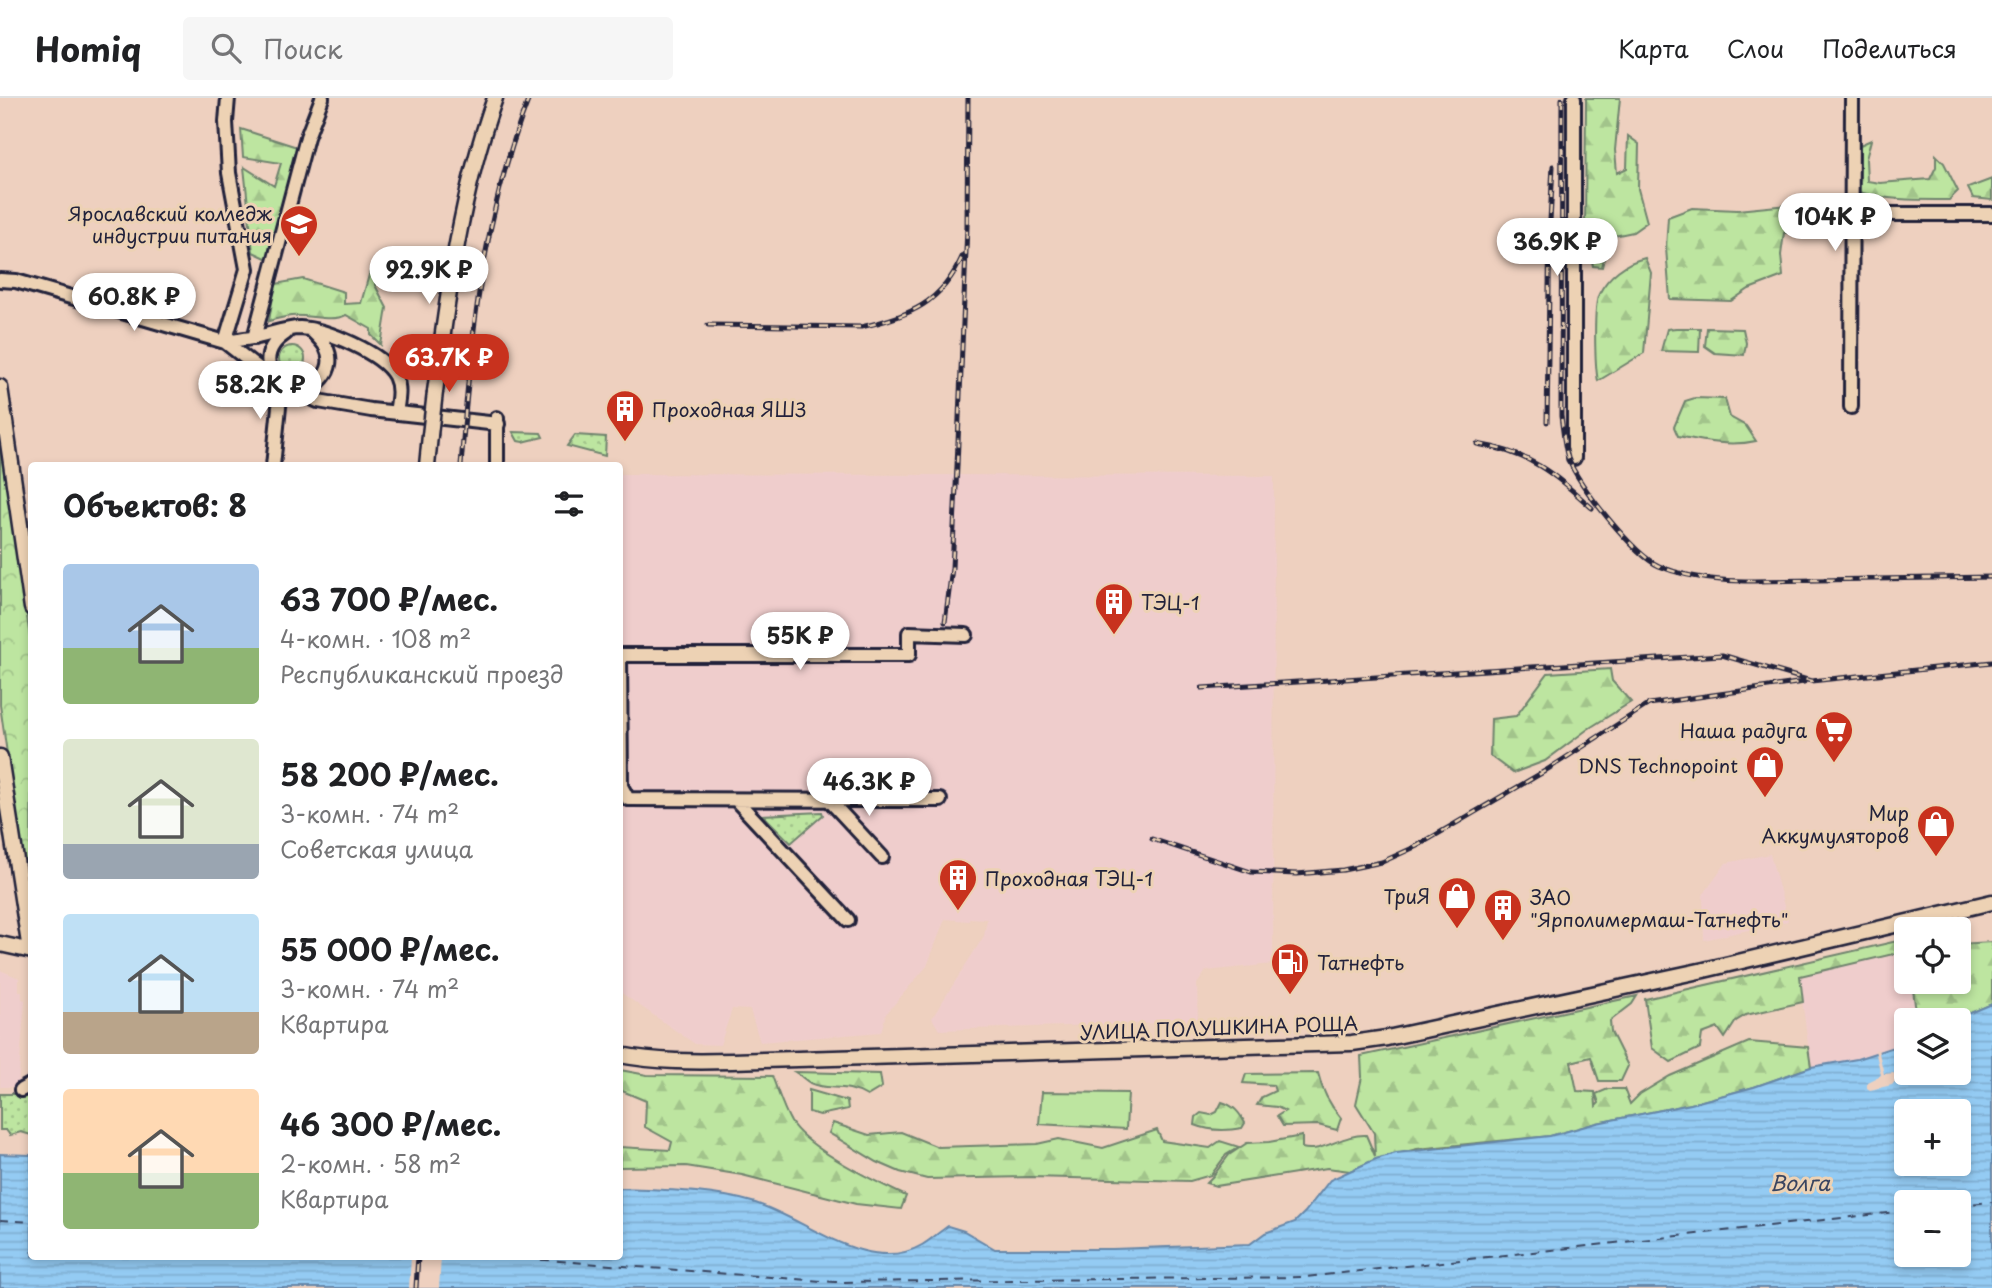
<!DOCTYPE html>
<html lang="ru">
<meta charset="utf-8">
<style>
body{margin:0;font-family:"Playpen Sans",sans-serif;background:#f6f6f6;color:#202124;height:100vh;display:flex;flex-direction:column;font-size:26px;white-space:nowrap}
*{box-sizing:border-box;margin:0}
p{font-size:23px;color:#757577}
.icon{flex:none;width:38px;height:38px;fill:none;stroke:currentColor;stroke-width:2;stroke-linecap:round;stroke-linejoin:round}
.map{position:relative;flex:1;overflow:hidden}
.sheet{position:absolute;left:28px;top:364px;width:595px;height:798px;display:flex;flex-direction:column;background:#fff;border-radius:7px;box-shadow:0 4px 10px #0003}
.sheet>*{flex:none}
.buttons{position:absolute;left:1894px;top:819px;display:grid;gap:14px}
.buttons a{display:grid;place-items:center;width:77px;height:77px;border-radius:7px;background:#fff;box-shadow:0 4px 10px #0003;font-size:35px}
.price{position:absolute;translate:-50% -60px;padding:0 16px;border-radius:24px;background:#fff;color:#222;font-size:23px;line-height:46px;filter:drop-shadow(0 2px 4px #0008)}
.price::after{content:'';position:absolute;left:50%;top:42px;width:21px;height:16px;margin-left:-10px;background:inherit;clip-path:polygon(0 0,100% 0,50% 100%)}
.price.current{background:#c8321e;color:#fff}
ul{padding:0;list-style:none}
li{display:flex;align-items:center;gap:21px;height:175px;padding:0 35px}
li span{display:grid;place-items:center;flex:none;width:196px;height:140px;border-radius:7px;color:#555}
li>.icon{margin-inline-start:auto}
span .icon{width:84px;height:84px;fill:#fffc;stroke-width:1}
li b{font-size:30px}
h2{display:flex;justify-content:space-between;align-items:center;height:84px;padding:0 35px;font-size:30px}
header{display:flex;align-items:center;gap:42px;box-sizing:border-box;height:98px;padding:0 35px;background:#fff;border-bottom:2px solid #e0e0e0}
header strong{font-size:33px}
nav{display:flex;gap:38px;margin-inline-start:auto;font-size:24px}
.search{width:490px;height:63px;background:#f6f6f6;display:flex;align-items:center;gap:18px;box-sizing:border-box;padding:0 24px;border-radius:7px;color:#757577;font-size:26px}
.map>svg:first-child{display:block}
.built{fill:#efcdcc}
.grass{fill:url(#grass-dots);stroke:#70846e;stroke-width:2}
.forest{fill:url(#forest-firs);stroke:#70846e;stroke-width:2}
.park{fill:url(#park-crowns);stroke:#70846e;stroke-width:2}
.pitch{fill:#bde5a0;stroke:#70846e;stroke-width:2}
.water{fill:url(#water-rules);stroke:#6687a9;stroke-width:2;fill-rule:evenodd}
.pier{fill:#eed0bf}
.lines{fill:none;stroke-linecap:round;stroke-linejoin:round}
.ferry{stroke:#394460;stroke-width:2;stroke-dasharray:9 7;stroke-linecap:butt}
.minor-casing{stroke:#22223b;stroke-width:18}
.major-casing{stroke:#22223b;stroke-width:19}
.minor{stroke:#edd2b4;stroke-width:12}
.major{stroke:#edd2b4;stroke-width:14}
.rail-casing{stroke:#22223b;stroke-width:5}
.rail{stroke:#edd2b4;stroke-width:2.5;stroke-dasharray:8;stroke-linecap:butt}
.major-bridge-casing{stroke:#22223b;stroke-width:19;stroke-linecap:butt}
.major-bridge{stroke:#edd2b4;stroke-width:14}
.labels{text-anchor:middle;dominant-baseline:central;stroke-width:6;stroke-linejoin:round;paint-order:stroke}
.poi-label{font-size:19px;fill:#22223b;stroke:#edd2b4;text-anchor:end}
.street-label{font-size:19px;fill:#22223b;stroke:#edd2b4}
.water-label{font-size:21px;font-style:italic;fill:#394460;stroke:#edd2b4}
</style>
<header>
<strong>Homiq</strong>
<div class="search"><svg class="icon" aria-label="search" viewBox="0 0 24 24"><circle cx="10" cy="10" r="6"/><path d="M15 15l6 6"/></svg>Поиск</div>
<nav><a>Карта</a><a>Слои</a><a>Поделиться</a></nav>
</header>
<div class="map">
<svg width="1992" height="1190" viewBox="0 0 1992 1190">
<defs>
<pattern id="grass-dots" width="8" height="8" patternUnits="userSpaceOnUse" patternTransform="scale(1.75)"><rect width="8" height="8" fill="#bde5a0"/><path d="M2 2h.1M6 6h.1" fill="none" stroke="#a2c48b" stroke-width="1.8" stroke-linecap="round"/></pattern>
<pattern id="forest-firs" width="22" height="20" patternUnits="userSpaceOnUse" patternTransform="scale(1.75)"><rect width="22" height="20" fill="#bde5a0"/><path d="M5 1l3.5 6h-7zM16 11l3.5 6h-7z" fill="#a2c48b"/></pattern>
<pattern id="park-crowns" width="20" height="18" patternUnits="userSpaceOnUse" patternTransform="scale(1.75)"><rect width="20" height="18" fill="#bde5a0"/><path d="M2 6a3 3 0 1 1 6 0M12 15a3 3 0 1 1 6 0" fill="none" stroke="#a2c48b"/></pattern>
<pattern id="water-rules" width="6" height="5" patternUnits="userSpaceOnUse" patternTransform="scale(1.75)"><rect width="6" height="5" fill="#94cbf3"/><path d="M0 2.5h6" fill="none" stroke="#7faed1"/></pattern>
</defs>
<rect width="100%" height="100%" fill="#eed0bf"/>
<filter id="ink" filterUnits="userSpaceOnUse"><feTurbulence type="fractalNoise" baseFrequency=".0143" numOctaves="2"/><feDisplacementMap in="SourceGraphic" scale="14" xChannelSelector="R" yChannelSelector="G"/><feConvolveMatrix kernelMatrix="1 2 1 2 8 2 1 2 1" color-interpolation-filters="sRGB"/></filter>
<g filter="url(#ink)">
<path class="built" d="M620,376L1274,378L1273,866L1206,873L1197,886L1198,924L939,932L932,920L984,838L987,821L969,820V823L945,821L927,868L886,916L881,934L760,944L750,912L732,911L720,947L695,946L620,894Z
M1770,756L1788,823L1704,842L1703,797L1726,765Z
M1906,853V884H1912L1917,922H1906V945L1857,961L1811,969L1799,878Z
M0,872L19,880V893H22V901L25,902L18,989H0Z"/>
<path class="grass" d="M279 261a13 13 0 1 1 26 0a13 13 0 1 1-26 0Z
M513,334L541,335L543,339L523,344L518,343Z
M575,337L606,339L605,358L567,348Z
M822,714L823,717L791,745L763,717Z
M0,996H31V1037L21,1034L10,1037L6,1032H0Z"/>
<path class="forest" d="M1586,0H1620L1615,52L1617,75L1627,70L1628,38L1639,46L1638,91L1647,124L1633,134L1609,139L1602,169L1593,168L1585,129Z
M241,31L297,49L268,161L253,154L244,69L274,88L281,65L243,59Z
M1871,42L1866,61L1867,83L1880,85L1930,81L1936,69V57L1944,65L1958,93L1949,102C1918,102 1889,103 1859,94L1860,47Z
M1992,81V102L1973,100L1968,90Z
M1797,106L1841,112L1846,121L1837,139L1817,130L1784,135L1781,157L1783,178L1749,191L1731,203L1670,201L1666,150L1668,119L1692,110L1737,112Z
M1645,160L1651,175L1644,255L1598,283C1595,269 1593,208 1599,196C1608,178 1626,164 1645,160Z
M371,170L378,172L375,187L387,210L381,247L371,237V231L346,217C330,225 309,216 291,218C284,219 276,221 269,223L275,186L303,181L344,194V206L361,205Z
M1676,230H1700L1699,254L1661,253L1667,231Z
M1707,230L1743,231L1746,245L1744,257L1715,255L1705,248Z
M1695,300L1725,301L1730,319L1746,328L1756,343C1730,349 1703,343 1678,338L1674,329L1685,303Z
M1610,571L1612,583L1631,604L1588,631L1545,663L1513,675L1490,658L1491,621L1516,618L1548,575Z
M1906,841V853L1800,878L1803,904L1746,917L1736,923L1725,940L1718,930L1702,936L1700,950L1671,964L1652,950L1645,901Z
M1992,844V906L1954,922H1917L1912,884H1958V846Z
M1637,898L1632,906L1610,923L1611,934L1628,968L1621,983H1599L1591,959L1571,964L1577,993L1595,994L1596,1008L1599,1005L1596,996L1608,991H1624L1630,1006L1640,996L1670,978L1749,944L1808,949L1811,969L1754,989L1691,1006L1597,1025L1550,1038L1417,1051L1376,1061L1350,1073L1327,1070L1216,1088L1206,1085L1213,1078L1229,1057L1247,1045L1269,1044L1302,1038V1050C1321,1056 1342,1036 1366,1037L1375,1058L1374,1035L1356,1006L1362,979L1361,958Z
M620,972L647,977L772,978C778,993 783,1010 791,1024C808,1051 876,1084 906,1098L901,1111L856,1106L742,1077L686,1068L620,1069V1049L670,1052L672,1044L645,1029L646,1003L620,992Z
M795,974L880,976L882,989L867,998C844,984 829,994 810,985C805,982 800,977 795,974Z
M1318,975C1322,993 1329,1006 1341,1020L1337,1032L1318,1027L1283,1028L1277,1018L1285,1013L1277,1009L1257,1007L1262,999L1275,993L1273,987L1243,985L1246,976Z
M809,992L847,1003L848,1011L820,1017L809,1014Z
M1222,1004C1234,1008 1239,1014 1245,1025L1242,1030C1226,1033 1210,1033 1195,1027L1196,1019L1201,1015L1211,1017L1217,1014Z
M833,1025L869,1037L901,1034L938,1049L1037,1046L1059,1041L1103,1050L1157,1032L1162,1043L1210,1050L1220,1043L1239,1049L1226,1057L1211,1077L1190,1083L1031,1079L927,1081L900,1074L877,1064L829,1035Z"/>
<path class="park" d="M0,335L32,553L31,821L0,607Z"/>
<path class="pitch" d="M1042,994L1128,995L1126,1031L1039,1026Z"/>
<path class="water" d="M1992,906V1190H0V1056L31,1057L32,1158H620V1090C664,1092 709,1092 752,1104C803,1118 867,1179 922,1147C931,1142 939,1134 948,1128L964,1133L995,1151H1113L1250,1146L1265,1135L1295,1124L1305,1114L1330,1082L1376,1061L1396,1055L1550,1038L1597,1025L1691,1006L1754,989L1811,969L1857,961L1906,945V975H1958V922H1954ZM1906,1013H1958V1066H1906ZM1906,1104H1958V1157H1906Z"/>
<path class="pier" d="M1878,951L1884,976L1894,975L1897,981L1892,987L1870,992L1867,990V984L1881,977L1875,952Z
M411,1159H441L439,1190H409Z"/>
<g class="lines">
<path class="ferry" d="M1958,1107L1992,1104
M0,1122L32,1124
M493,1158L835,1184L1305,1179L1906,1113"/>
<defs>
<path id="minor" d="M1852,116H1992
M0,182L16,183L225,244L276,284L318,303L371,312L498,326
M254,240L307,39L322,0
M225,244L247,171L229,75L226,24L228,0
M225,244C236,242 247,241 257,239C271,236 286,230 300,230C325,231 383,255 395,278C401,290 398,302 396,315
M274,280C263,262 269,246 286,235
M293,293C316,292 338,273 326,249C322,242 316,237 311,232
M1851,309L1852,0
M1574,360V0
M273,368L280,299L284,288
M497,368V320
M620,557L621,688L628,701L940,702
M620,557H909V535L966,537
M737,703L848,822
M831,704L882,759
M21,992L32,986"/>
<path id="major" d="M0,289L32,510
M435,294C448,194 461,95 495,0
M427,368L430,337
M0,659L30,852
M0,846L32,853
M620,957C657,964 694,964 732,963L1352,945L1387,940L1704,872L1992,804"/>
</defs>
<use href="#minor" class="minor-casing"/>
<use href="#major" class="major-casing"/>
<use href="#minor" class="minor"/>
<use href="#major" class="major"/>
<defs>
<path id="rail" d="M1562,1L1561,318C1563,331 1564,347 1568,360C1577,386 1634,457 1659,468C1709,489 1764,482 1817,482C1875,481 1934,480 1992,479
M708,227L861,229C910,218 942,205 963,157
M1547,324L1550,123L1553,68
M1477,346C1531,355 1553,375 1592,410
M461,368C470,244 483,116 529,0
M945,524L952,470L957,368L967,129L968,0
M1202,590L1722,557L1811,583L1992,564
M1152,741L1251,774L1297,776L1343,772L1382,764L1417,748L1545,673L1649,606L1804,584
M416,1190L418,1158"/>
</defs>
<use href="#rail" class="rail-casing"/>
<use href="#rail" class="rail"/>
<defs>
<path id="major-bridge" d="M430,337L435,294"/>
</defs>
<use href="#major-bridge" class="major-bridge-casing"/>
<use href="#major-bridge" class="major-bridge"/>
</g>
</g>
<defs>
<symbol id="university-pin" viewBox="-11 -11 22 30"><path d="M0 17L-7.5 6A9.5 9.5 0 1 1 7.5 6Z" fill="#c8321e" stroke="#edd2b4"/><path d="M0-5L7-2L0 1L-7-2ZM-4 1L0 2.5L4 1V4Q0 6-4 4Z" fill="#fff"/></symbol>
<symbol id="building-pin" viewBox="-11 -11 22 30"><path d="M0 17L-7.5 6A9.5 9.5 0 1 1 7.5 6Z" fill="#c8321e" stroke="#edd2b4"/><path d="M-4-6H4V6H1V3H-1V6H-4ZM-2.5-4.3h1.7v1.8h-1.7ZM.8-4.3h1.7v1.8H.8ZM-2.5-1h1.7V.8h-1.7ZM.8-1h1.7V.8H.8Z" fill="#fff"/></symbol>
<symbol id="supermarket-pin" viewBox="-11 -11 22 30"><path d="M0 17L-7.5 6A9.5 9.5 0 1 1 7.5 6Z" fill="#c8321e" stroke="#edd2b4"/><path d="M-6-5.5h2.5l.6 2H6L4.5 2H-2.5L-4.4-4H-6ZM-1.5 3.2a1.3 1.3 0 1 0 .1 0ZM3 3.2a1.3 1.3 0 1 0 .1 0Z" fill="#fff"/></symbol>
<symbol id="shop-pin" viewBox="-11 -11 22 30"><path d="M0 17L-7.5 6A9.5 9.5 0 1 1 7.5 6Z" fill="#c8321e" stroke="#edd2b4"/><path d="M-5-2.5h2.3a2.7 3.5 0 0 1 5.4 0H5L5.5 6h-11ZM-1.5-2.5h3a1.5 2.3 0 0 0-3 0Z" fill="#fff"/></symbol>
<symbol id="fuel-pin" viewBox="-11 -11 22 30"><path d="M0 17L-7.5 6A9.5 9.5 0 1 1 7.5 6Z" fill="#c8321e" stroke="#edd2b4"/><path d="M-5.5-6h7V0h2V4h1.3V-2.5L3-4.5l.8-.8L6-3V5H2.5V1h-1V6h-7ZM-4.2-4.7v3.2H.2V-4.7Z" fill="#fff"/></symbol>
</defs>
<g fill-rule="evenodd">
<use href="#university-pin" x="277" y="104" width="44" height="60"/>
<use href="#building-pin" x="603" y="289" width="44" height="60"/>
<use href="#building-pin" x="1092" y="482" width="44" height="60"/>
<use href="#supermarket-pin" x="1812" y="610" width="44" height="60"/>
<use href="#shop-pin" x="1743" y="645" width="44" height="60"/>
<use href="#shop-pin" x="1914" y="704" width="44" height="60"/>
<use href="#building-pin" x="936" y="758" width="44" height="60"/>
<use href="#shop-pin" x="1435" y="776" width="44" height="60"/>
<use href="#building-pin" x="1481" y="788" width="44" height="60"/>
<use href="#fuel-pin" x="1268" y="842" width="44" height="60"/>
</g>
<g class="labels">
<g class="poi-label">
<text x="272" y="115">Ярославский колледж<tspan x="272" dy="22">индустрии питания</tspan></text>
<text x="652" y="311" text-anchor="start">Проходная ЯШЗ</text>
<text x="1141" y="504" text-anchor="start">ТЭЦ-1</text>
<text x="1807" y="632">Наша радуга</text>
<text x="1738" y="667">DNS Technopoint</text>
<text x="1909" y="715">Мир<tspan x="1909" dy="22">Аккумуляторов</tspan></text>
<text x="985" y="780" text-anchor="start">Проходная ТЭЦ-1</text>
<text x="1430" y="798">ТриЯ</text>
<text x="1530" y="799" text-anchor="start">ЗАО<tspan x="1530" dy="22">"Ярполимермаш-Татнефть"</tspan></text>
<text x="1317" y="864" text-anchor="start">Татнефть</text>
</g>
<g class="street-label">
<text transform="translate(1219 929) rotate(-2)">УЛИЦА ПОЛУШКИНА РОЩА</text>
</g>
<g class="water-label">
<text x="1800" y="1084">Волга</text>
</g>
</g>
</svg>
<div class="buttons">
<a><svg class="icon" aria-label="locate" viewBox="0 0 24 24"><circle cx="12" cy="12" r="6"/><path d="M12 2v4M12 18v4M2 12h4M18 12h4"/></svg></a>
<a><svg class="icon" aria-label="layers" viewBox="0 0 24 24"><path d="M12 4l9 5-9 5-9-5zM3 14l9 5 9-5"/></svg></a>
<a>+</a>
<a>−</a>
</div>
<b class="price" style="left:1835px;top:155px">104K ₽</b>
<b class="price" style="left:1557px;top:180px">36.9K ₽</b>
<b class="price" style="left:429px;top:208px">92.9K ₽</b>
<b class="price" style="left:134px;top:235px">60.8K ₽</b>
<b class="price current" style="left:449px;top:296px">63.7K ₽</b>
<b class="price" style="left:260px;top:323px">58.2K ₽</b>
<b class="price" style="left:800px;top:574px">55K ₽</b>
<b class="price" style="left:869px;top:720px">46.3K ₽</b>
<section class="sheet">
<h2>Объектов: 8<svg class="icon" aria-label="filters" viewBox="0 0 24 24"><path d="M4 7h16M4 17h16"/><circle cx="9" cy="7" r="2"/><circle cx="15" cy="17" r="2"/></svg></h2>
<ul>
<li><span style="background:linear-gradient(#a9c7e8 60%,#8fb573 0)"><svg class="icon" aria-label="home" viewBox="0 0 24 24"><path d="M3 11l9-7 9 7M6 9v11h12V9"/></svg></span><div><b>63 700 ₽/мес.</b><p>4-комн. · 108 m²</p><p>Республиканский проезд</p></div></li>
<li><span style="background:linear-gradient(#dfe7d0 75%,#9aa5b1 0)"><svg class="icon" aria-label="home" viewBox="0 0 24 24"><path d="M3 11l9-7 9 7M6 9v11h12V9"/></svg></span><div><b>58 200 ₽/мес.</b><p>3-комн. · 74 m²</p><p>Советская улица</p></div></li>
<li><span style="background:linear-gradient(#bfe0f5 70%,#b9a48a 0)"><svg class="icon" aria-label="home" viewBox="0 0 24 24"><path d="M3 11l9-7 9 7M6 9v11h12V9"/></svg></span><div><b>55 000 ₽/мес.</b><p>3-комн. · 74 m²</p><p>Квартира</p></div></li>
<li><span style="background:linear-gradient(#ffd9b3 60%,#8fb573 0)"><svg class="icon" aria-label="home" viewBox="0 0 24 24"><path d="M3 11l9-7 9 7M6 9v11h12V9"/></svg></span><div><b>46 300 ₽/мес.</b><p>2-комн. · 58 m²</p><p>Квартира</p></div></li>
</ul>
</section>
</div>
